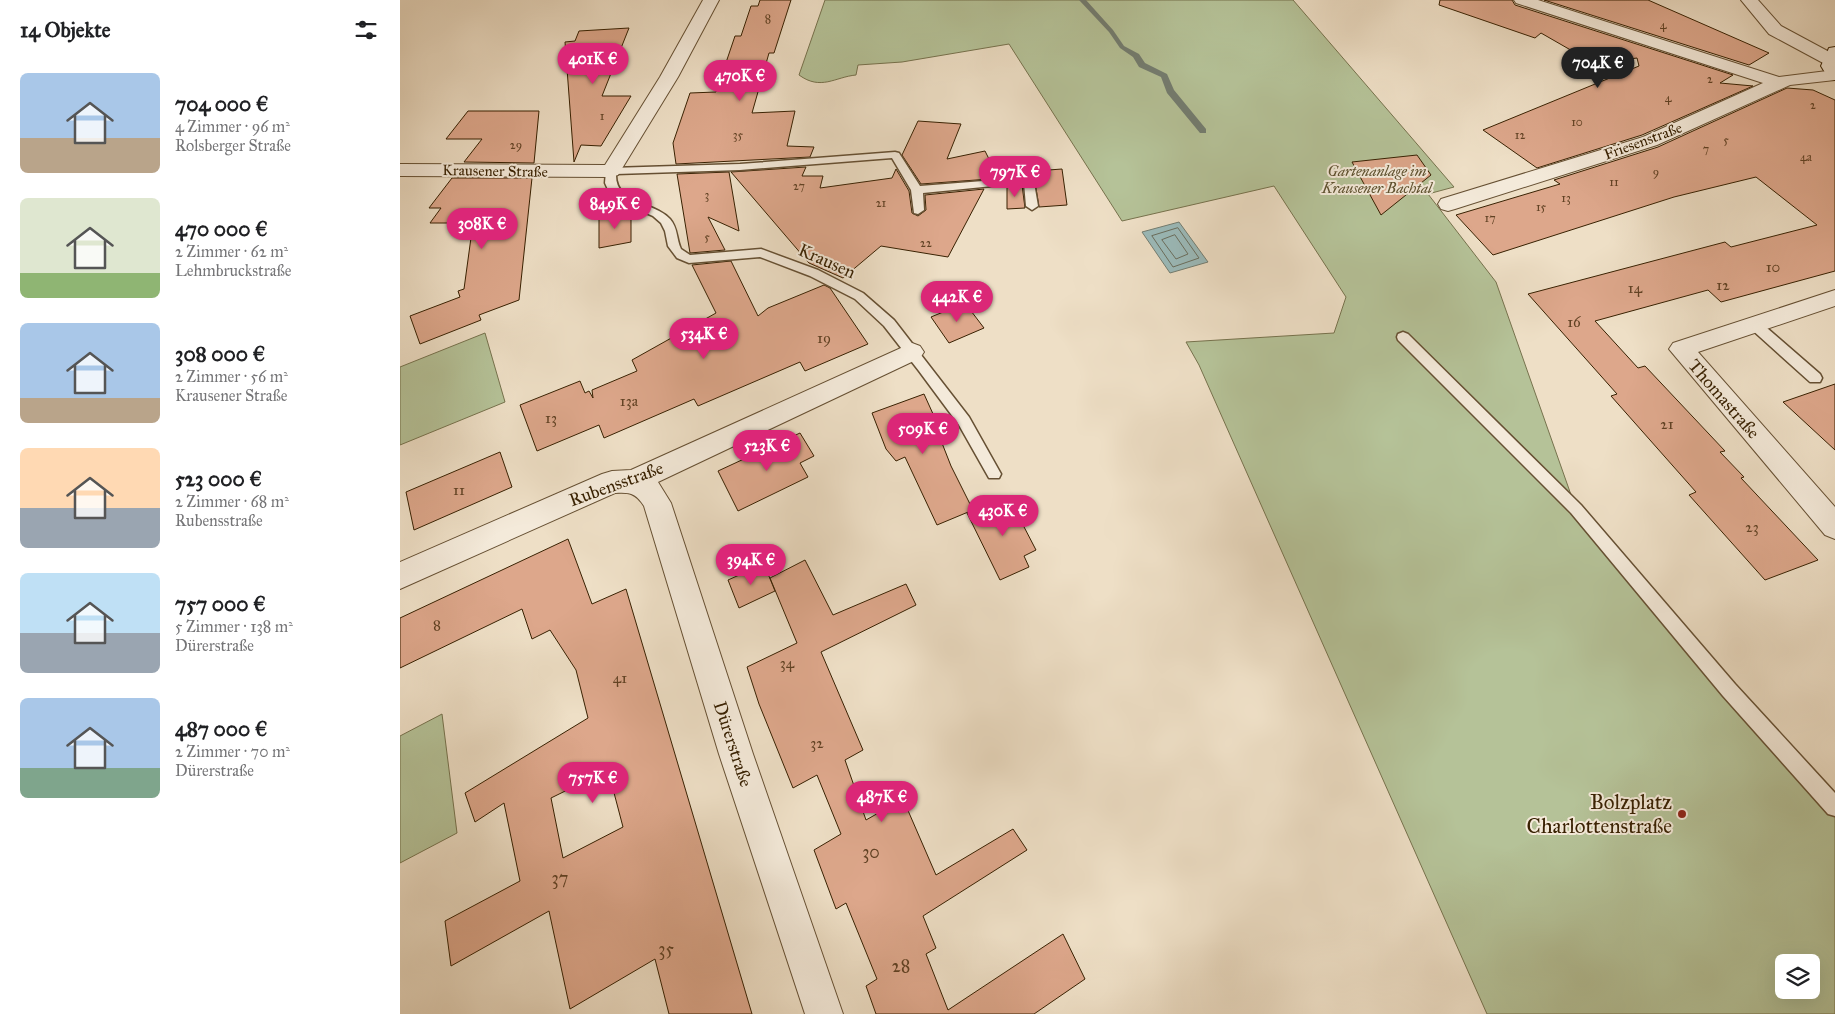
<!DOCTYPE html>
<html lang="de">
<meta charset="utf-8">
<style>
body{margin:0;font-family:"IM FELL Great Primer",serif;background:#f2f2f2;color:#202124;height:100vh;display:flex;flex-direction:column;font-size:19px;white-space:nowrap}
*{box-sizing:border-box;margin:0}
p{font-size:16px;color:#757577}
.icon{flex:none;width:28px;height:28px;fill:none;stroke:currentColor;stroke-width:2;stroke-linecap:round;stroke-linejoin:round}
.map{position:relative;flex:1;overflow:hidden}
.side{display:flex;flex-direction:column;background:#fff;width:400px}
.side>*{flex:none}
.controls{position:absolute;left:1375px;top:954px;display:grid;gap:10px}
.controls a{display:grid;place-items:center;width:45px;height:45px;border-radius:8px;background:#fff;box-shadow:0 5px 20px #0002;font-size:25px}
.price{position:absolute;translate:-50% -42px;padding:0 11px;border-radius:18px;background:#db2777;color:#fff;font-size:16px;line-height:32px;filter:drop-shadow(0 1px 2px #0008)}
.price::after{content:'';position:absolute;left:50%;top:30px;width:15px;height:11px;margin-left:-8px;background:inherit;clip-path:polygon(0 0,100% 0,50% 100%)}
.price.on{background:#222;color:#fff}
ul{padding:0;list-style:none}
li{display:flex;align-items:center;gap:15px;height:125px;padding:0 20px}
li span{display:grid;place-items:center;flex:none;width:140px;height:100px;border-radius:8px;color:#555}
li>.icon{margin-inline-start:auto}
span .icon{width:60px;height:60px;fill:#fffc;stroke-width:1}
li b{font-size:21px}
h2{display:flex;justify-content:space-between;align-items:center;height:60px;padding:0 20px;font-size:21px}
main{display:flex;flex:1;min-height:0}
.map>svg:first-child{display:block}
.green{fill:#b5c298;stroke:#76724d;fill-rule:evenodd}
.water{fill:#9bbbbb;stroke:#737d71}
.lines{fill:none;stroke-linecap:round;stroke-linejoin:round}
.shore{stroke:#6a6e5e;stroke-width:1}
.stream{fill:#737d71;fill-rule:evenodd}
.building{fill:#dda78b;stroke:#382102;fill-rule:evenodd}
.service-casing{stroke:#665033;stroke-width:3}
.minor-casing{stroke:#665033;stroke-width:2}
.secondary-casing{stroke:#382102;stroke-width:2}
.service{fill:#f4eada;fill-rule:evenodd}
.minor{fill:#f4eada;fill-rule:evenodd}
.secondary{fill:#f4eada;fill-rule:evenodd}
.poi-dot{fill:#8f2418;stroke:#f4eada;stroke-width:2}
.labels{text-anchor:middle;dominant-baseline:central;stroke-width:4;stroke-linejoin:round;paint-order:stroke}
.far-number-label{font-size:12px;fill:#614224}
.far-street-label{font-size:15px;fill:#382102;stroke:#f4eada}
.far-park-label{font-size:15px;font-style:italic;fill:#5e512f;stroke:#f4eada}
.number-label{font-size:15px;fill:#614224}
.street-label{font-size:18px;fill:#382102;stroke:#f4eada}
.near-number-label{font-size:18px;fill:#614224}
.near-poi-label{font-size:21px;fill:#382102;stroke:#f4eada;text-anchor:end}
</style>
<main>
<section class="side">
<h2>14 Objekte<svg class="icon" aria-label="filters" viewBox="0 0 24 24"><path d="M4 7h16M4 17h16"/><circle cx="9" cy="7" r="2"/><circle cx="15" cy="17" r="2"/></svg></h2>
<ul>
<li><span style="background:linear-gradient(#a9c7e8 65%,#b9a48a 0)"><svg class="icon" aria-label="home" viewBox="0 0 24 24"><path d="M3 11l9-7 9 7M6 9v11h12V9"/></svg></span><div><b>704 000 €</b><p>4 Zimmer · 96 m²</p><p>Rolsberger Straße</p></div></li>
<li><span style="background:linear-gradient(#dfe7d0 75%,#8fb573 0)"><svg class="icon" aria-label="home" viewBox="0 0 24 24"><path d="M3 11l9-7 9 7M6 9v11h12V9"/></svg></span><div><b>470 000 €</b><p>2 Zimmer · 62 m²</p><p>Lehmbruckstraße</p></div></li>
<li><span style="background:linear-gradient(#a9c7e8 75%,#b9a48a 0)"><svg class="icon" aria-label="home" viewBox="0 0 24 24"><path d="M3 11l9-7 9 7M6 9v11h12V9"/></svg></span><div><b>308 000 €</b><p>2 Zimmer · 56 m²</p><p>Krausener Straße</p></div></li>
<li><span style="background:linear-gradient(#ffd9b3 60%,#9aa5b1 0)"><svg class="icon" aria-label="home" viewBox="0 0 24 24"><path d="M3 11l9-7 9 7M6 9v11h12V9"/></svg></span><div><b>523 000 €</b><p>2 Zimmer · 68 m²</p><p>Rubensstraße</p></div></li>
<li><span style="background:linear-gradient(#bfe0f5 60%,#9aa5b1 0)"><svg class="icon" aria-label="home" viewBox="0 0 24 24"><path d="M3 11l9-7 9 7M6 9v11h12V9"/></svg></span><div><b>757 000 €</b><p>5 Zimmer · 138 m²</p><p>Dürerstraße</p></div></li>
<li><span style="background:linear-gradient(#a9c7e8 70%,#7fa58c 0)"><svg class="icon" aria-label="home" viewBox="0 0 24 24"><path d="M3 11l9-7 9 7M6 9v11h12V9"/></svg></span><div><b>487 000 €</b><p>2 Zimmer · 70 m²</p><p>Dürerstraße</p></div></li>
</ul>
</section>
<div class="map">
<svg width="1435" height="1014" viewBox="0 0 1435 1014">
<rect width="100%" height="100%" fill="#eedfc6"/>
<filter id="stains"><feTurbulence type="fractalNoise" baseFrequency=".004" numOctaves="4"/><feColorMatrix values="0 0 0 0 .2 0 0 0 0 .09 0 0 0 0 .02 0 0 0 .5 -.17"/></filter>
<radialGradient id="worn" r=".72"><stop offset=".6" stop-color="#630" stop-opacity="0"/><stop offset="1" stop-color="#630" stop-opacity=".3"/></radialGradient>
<path class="green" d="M425,0H893L1054,187L1028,194L1096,282L1176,509L1435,807V1014H1087L799,365L786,342L934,333L946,297L874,186L722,221L609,44L502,62L458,65L456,75C435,77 421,91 399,75ZM1384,962H1411V990H1384Z
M85,333L105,402L0,445V367Z
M42,714L57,833L0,863V736Z"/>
<path class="water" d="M779,222L808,262L770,273L742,232Z"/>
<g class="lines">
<path class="shore" d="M778,228L799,258L773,267L752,236Z
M775,235L788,254L776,259L762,240Z"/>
<path class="stream" d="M679,0H686L713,30L724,46L739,54L745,63L767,74L774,90L806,129V133H800L767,93L761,77L739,67L733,57L720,48L709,32Z"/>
</g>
<path class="building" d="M360,0H391L374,53H369L352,113L395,111L387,146L414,147L410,157L276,164L273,143L290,93L316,92L335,36H341L351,6H358Z
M1040,0H1112L1115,5L1333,75L1320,83L1353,86L1242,135L1137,168L1083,130L1239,66L1237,58L1195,64L1141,33L1135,38L1039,5Z
M1144,0H1248L1369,53L1349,65Z
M229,28L202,96H231L201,146L181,145L174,162L165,42L175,41L179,31Z
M1387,88L1413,90L1435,100V271L1321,302L1308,290L1195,321L1238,368L1245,366L1325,451L1320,452L1344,477L1341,478L1418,560L1365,580L1289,495L1296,492L1211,396L1217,394L1128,294L1325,242L1331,247L1417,225L1356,177L1274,197L1093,255L1056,215L1160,184L1154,180L1258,147Z
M68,111H139L134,163L64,162L82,139H46Z
M518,121L561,124L547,159L585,151L594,169L590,179L521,184L502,155Z
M1017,155L1031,175L981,215L952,162Z
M406,167L402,176H423L420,188L492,178L496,169L509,191L512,213L518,216L526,210L525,195L584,189L548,257L481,246L443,278L409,263L331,172Z
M662,169L667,205L639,207L634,176L608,177V173Z
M329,172L339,231L308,217L325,250L290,253L277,174Z
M52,178H132L119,300L79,315L81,320L20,344L10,316L60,297L58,291L64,289L73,223H30L41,208H29Z
M622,185L625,208L607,209V187Z
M231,212V242L199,248V218Z
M331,261L358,316L368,308L424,285L430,288L468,344L405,371L400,362L298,406L294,399L204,438L199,425L137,451L120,405L180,381L185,393L189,391L193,398L192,390L237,371L232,360L316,313L292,265Z
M565,303L584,328L549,343L531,317Z
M1435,384V450L1383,402Z
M524,394L543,436L540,438L551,466L573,510L537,525L505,457L496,461L486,449L472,413Z
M400,433L414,456L400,463L408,477L338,511L318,471Z
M100,452L112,487L14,530L6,492Z
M608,496L636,550L624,556L629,567L600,580L567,513Z
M168,539L192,604L226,589L352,1014H269L255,959L170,1009L149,911L51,966L45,921L120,881L104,803L75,822L65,793L188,718L176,670L150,630L132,639L122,609L0,668V618ZM208,770L223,827L163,858L151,798Z
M405,560L433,615L506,584L516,605L421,652L463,750L445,760L466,820L503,799L536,875L613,829L627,850L523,916L536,948L526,954L548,1010L663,934L685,979L634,1014H476L466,986L477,979L446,903L436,909L414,850L441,834L417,775L393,788L359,704L347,667L397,643L370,578Z
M364,564L375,591L339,608L328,580Z"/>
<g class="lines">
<defs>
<path id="service" d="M495,152L499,153L520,186L633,177L638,206L632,210L626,206L624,183L523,193L524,210L518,214L514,213L511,190L492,158L340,170L216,174C215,205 254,201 270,219C278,228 276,238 281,249L290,255L361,249L418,270L463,293L494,320L569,417L601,474L599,478H589L559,425L519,371L484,326L455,299L410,276L360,257L289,263L277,258L268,246L265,231L261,223L253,216L216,200L210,194L205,183L206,171L211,168L340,164Z
M1355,320L1360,322L1420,374L1422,378L1420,382H1410L1350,328L1349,325Z
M1003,332L1008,334L1181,505L1335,684L1435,793V816L1428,814L1323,696L1171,513L998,340L997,337L998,334Z"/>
<path id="minor" d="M303,0H319L278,77L218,175L211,177L0,176V164L205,165L260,77Z
M1114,0H1138L1379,77L1435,70V80L1390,85L1257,145L1055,209L1048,211L1041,209L1038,204L1041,199L1243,137L1363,83L1116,3Z
M1341,0H1358L1381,26L1435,55V64H1425L1369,34Z
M1435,290V306L1298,352L1435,507V539L1425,535L1269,349L1273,343Z
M512,343L520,346L524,352L520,358L258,482L271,503L353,754L443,1014H405L319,754L244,506C236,493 229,492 215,493L0,589V562L202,474L212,471L231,470Z"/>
<path id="secondary" d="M1435,47V80L1429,79L1421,66L1429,48Z"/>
</defs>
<use href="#service" class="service-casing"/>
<use href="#minor" class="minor-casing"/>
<use href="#secondary" class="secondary-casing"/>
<use href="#service" class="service"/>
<use href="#minor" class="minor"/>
<use href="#secondary" class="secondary"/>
</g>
<circle class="poi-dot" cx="1282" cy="814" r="5"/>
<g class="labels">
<g class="far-number-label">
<text x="368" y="19">8</text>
<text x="1263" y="25">4</text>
<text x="1310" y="79">2</text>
<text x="1268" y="98">4</text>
<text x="1413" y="105">2</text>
<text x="202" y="116">1</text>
<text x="1177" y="122">10</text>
<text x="338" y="135">35</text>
<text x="1120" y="135">12</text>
<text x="1326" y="140">5</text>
<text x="116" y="145">29</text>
<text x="1306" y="149">7</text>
<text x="1406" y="157">4a</text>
<text x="1256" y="172">9</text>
<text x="1214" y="182">11</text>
<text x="399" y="186">27</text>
<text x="307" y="195">3</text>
<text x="1166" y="198">13</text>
<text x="481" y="203">21</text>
<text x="1141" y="207">15</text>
<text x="1090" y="218">17</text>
<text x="307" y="237">5</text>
<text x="526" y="243">22</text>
</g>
<g class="far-street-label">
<text transform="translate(1243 141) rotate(-20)">Friesenstraße</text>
<text transform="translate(95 171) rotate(1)">Krausener Straße</text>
</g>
<g class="far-park-label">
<text x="977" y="171">Gartenanlage im<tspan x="977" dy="17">Krausener Bachtal</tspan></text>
</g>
<g class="number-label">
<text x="1373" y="267">10</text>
<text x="1323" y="285">12</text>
<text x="1235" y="288">14</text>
<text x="1174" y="322">16</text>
<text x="424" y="338">19</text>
<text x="229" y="401">13a</text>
<text x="151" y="418">13</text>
<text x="1267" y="424">21</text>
<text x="59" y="490">11</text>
<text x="1352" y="527">23</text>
<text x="37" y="625">8</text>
<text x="387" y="663">34</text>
<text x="220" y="678">41</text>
<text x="417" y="743">32</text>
</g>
<g class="street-label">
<text transform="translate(427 261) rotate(24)">Krausen</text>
<text transform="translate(1324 399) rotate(49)">Thomastraße</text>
<text transform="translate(216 484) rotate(-20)">Rubensstraße</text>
<text transform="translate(333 744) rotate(72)">Dürerstraße</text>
</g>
<g class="near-number-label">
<text x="471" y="852">30</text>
<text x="160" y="878">37</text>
<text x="266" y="949">35</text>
<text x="501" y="966">28</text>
</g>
<g class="near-poi-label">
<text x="1272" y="802">Bolzplatz<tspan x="1272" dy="24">Charlottenstraße</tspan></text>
</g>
</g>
<rect width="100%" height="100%" filter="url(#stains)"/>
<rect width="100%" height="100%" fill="url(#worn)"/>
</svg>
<div class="controls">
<a><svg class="icon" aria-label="layers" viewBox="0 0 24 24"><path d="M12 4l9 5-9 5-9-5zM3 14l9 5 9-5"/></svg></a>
</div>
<b class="price" style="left:193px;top:85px">401K €</b>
<b class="price on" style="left:1198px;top:89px">704K €</b>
<b class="price" style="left:340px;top:102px">470K €</b>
<b class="price" style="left:615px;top:198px">797K €</b>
<b class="price" style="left:215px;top:230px">849K €</b>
<b class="price" style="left:82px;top:250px">308K €</b>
<b class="price" style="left:557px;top:323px">442K €</b>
<b class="price" style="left:304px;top:360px">534K €</b>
<b class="price" style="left:523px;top:455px">509K €</b>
<b class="price" style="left:367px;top:472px">523K €</b>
<b class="price" style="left:603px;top:537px">430K €</b>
<b class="price" style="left:351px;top:586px">394K €</b>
<b class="price" style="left:193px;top:804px">757K €</b>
<b class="price" style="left:482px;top:823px">487K €</b>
</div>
</main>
